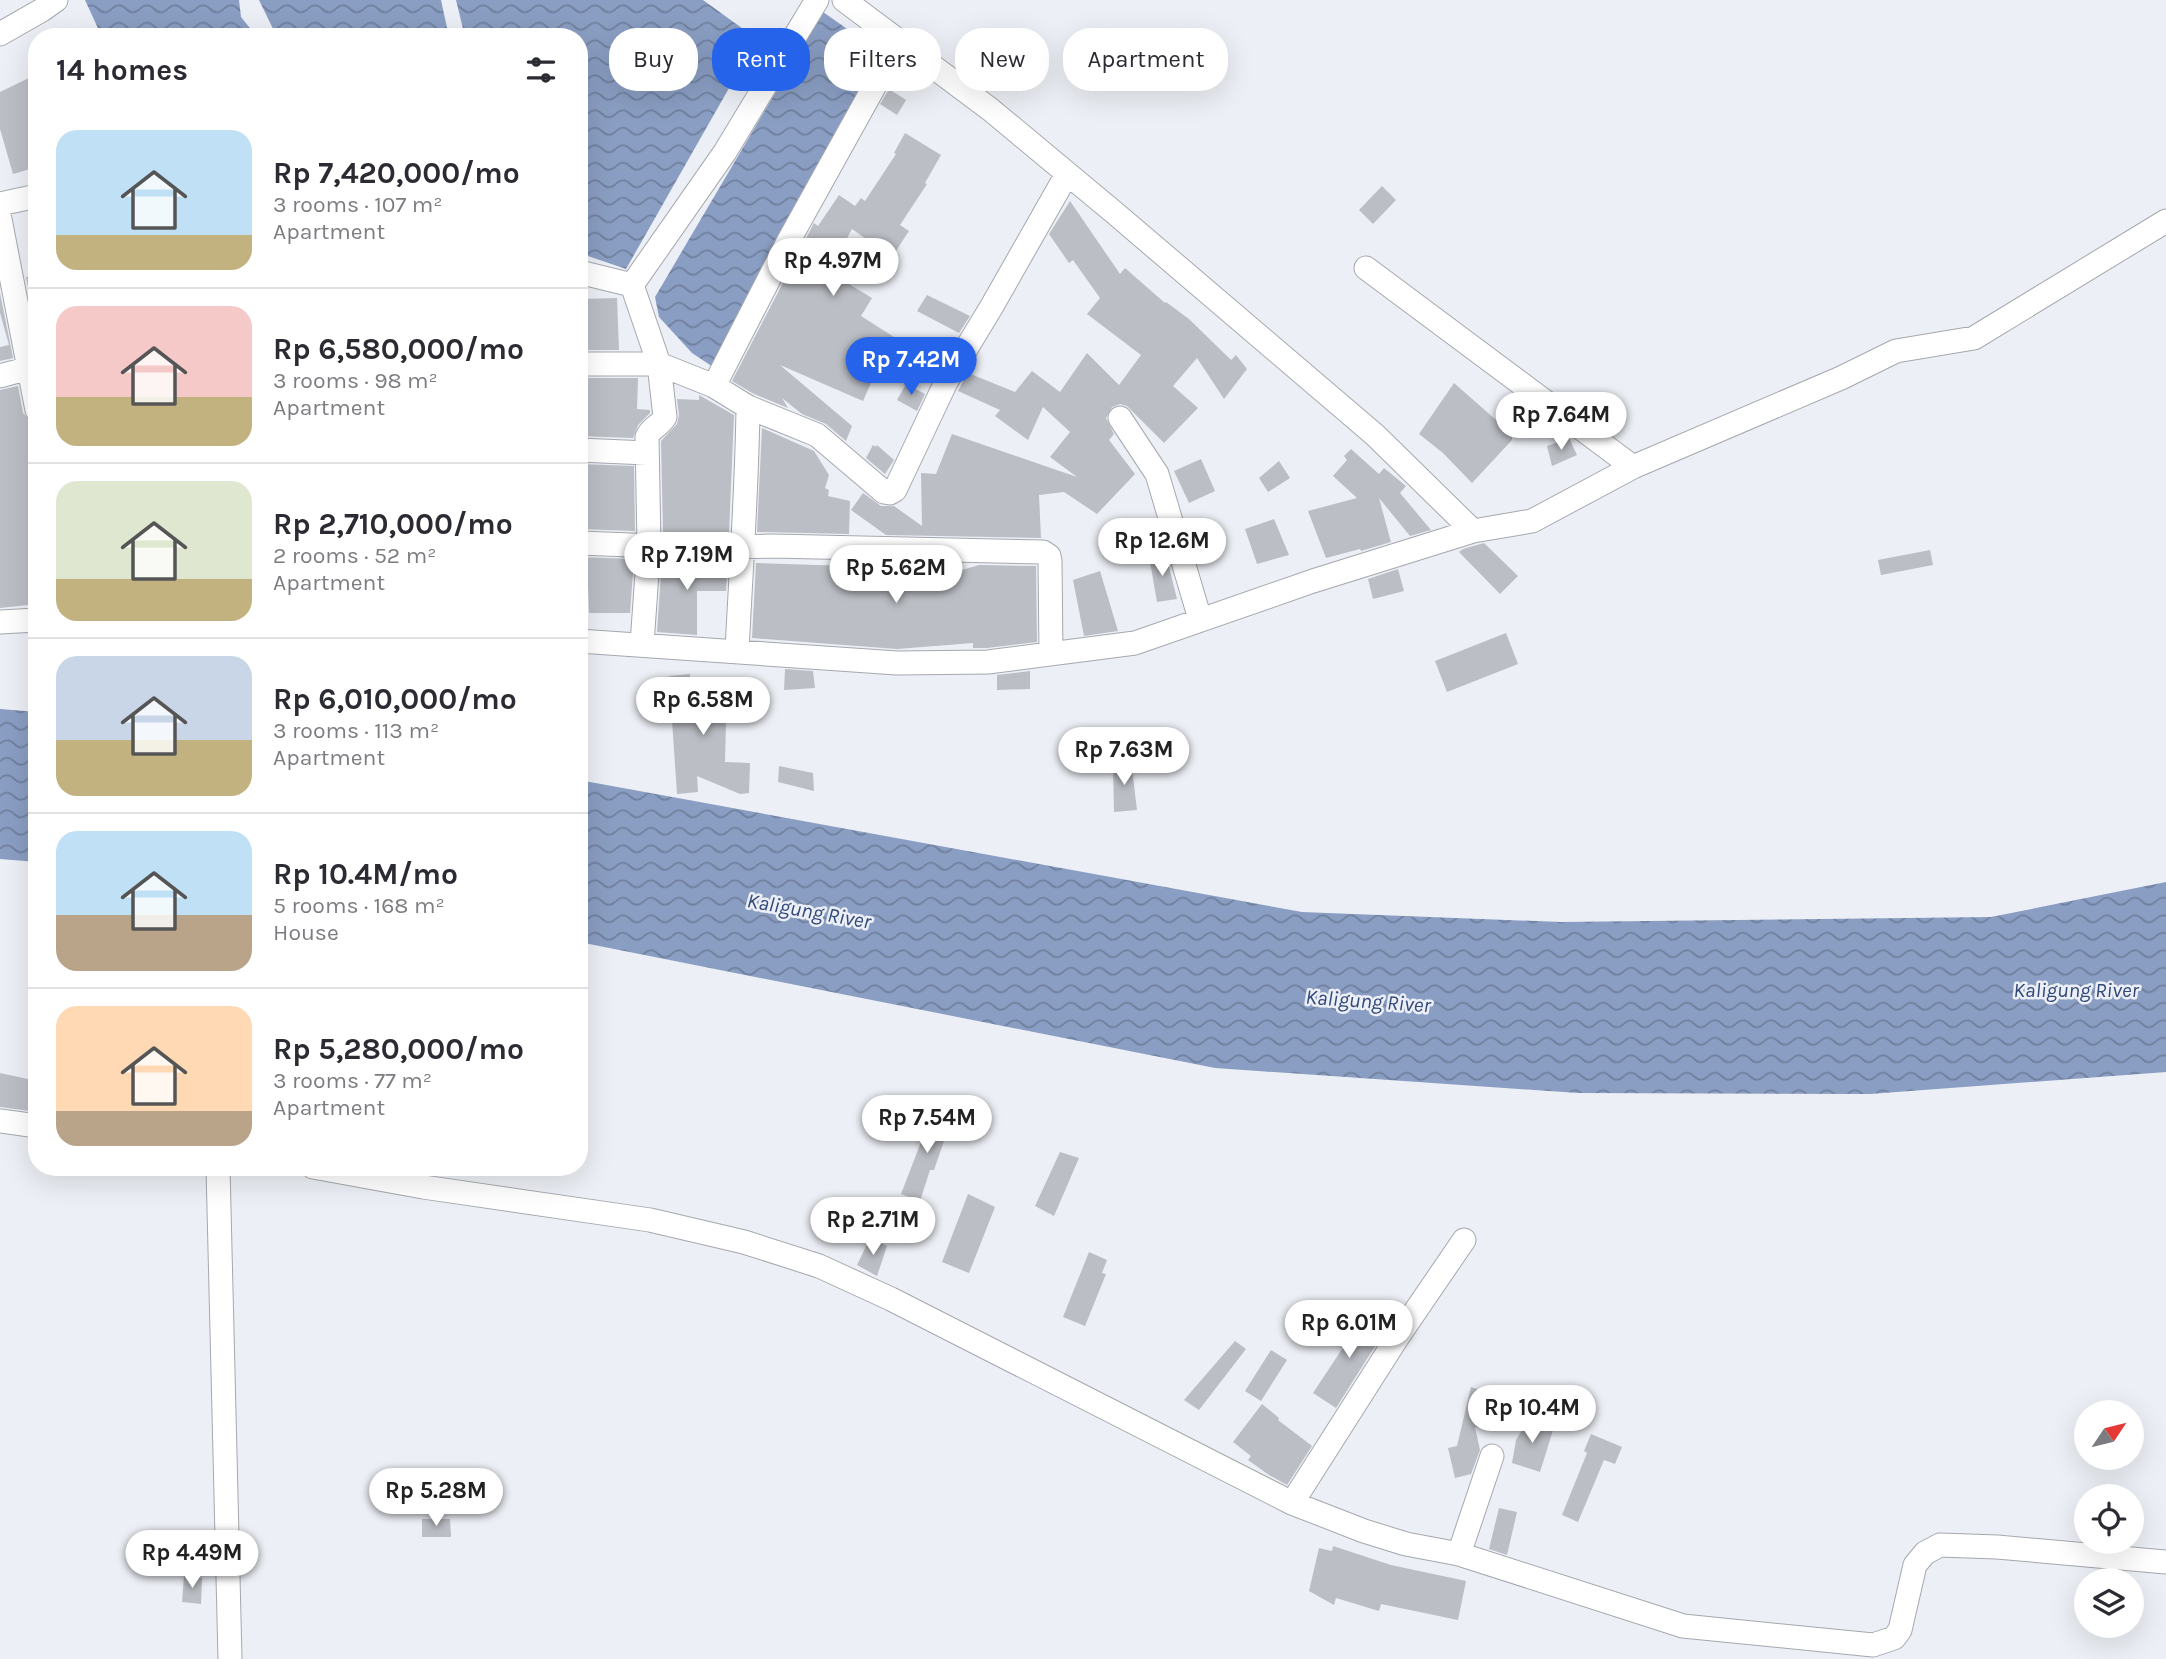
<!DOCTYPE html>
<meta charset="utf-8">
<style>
body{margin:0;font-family:Karla,sans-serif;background:#f7f7f7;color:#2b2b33;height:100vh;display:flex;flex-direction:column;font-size:26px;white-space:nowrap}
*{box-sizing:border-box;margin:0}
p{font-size:23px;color:#7c7c81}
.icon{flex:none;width:38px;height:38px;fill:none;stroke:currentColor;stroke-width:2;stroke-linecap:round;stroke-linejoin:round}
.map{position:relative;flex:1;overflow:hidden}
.panel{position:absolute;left:28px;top:28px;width:560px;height:1148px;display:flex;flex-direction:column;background:#fff;border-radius:28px;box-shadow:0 7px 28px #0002}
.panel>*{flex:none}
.top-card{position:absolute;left:609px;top:28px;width:665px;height:63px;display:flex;gap:14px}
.needle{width:46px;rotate:55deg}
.controls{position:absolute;left:2074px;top:1400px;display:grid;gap:14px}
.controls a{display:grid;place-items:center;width:70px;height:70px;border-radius:50%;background:#fff;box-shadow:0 7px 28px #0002;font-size:35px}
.price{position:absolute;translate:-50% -60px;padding:0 16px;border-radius:24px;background:#fff;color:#222;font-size:23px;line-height:46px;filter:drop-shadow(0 2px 4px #0008)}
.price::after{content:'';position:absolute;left:50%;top:42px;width:21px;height:16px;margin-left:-10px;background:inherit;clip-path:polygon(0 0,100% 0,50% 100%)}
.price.on{background:#2563eb;color:#fff}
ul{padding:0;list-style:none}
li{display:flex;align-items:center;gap:21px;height:175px;padding:0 28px}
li+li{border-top:2px solid #e1e1e2}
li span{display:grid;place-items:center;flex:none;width:196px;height:140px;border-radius:21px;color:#555}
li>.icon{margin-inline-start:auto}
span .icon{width:84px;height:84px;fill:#fffc;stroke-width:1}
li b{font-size:30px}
h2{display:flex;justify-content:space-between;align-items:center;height:84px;padding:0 28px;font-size:30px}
.tag{padding:0 24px;border-radius:28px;background:#fff;box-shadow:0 7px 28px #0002;font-size:24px;line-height:63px}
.tag.on{background:#2563eb;color:#fff}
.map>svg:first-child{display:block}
.water{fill:url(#water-waves)}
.building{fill:#bbbec4}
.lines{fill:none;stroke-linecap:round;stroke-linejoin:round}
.minor-casing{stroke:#a5a8ae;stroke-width:25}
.minor{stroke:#fff;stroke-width:23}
.labels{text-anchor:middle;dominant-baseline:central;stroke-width:5;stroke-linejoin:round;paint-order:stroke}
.water-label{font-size:21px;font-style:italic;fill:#30487a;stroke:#eceff5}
</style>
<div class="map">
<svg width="2166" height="1659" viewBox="0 0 2166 1659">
<defs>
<pattern id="water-waves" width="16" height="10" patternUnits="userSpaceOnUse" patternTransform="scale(1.75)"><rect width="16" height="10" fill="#8a9ec3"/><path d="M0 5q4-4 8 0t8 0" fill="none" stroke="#70809d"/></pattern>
</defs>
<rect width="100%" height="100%" fill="#eceff5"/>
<path class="water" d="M85,0H239L241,17L257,37H102Z
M259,0H441L449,37H277Z
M456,0H703L757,39L626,269L579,253V37H465Z
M823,12L880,52L716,369L692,353L659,317L655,297Z
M0,709L37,712V862L0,859Z
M579,780L1302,912L1561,922L1991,917L2166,882V1072L1870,1094L1578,1093L1215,1068L579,942Z"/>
<path class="building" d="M37,74V167L13,174L0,129V92Z
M889,89L906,100L897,115L880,104Z
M905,133L941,155L925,183L927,184L900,225L909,231L892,257L852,229L829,272L872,298L861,316L894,337L886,351L871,341L850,374L871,383L863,401L780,365L852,426L846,441L826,424L802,414L782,398L788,408L754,394L732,381L814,223L818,226L839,195L855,206L861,198L865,201L896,154L894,153Z
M1382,186L1396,200L1373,224L1359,210Z
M1070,201L1120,274L1125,268L1165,303L1166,302L1189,319L1231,360L1236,355L1247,369L1224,399L1197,358L1173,386L1198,408L1164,443L1127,406L1120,404L1112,407L1106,418L1114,434L1109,440L1135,474L1097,514L1064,492L1039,495L1041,538L886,535L851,510L863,493L881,506H894L922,526L921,473L936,474L952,434L1077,477L1050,457L1070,432L1043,407L1028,440L995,416L1000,410L958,391L968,373L1015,392L1032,371L1060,392L1087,353L1119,385L1141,355L1087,314L1100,298L1073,260L1069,263L1049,234Z
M37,276V335L26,277Z
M0,293L13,358L0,361V347L9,345L0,313Z
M927,295L970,316L959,333L917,311Z
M617,298L619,350H579V299Z
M579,378H638L637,409L650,410V413L638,425L633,438L579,436Z
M1454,383L1512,434V440L1472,483L1443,453L1419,434Z
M906,384L925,394L917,411L897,400Z
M18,386L23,413L32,423L34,437H37V604L0,608V390Z
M699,395L734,415L729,533L663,532L661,441L677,424L679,415L677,399L699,400Z
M762,428L814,451L829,475L825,488L829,490L828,496L850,501L849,534L757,532Z
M1569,438L1577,455L1552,466L1547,446Z
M873,445L876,447L877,445L894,460L885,474L866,458Z
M1351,449L1379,474L1384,468L1406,486L1400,493L1431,530L1410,536L1379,498L1391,542L1361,551L1360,549L1326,558L1308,511L1357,498L1333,476L1347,460L1344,456Z
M1201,459L1215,491L1189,503L1174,471Z
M1279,461L1290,478L1268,492L1259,478Z
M579,464L634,466L635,531L579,529Z
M1274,519L1289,555L1257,564L1245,529Z
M1484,543L1518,576L1500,594L1459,552L1463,549Z
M1930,550L1933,565L1881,575L1878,560Z
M1165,551L1177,599L1157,602L1149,556Z
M579,557L634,559L630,613H589L588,586H579Z
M662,560L728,561L726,591H697V635L657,632Z
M756,563L880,567L898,563L939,564L938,577L979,565L1036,566L1037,642L987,648H973V643L897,649L752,638Z
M1398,569L1404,591L1373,599L1368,579Z
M1100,571L1118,631L1084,636L1073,580Z
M1506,633L1518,664L1447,692L1435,661Z
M785,669L813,671L815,688L784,690Z
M1030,671V689L997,690V675Z
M690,674V680L727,683L725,762L750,763L749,793L740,794L697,776L698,792L677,794L669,676Z
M1131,760L1137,810L1114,812L1113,762Z
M779,766L813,773L814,791L778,782Z
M0,1073L37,1081V1112L0,1107Z
M933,1111L953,1115L934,1170H930L920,1201L901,1194Z
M1060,1152L1079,1158L1054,1216L1035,1206Z
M968,1194L995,1207L969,1273L942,1262Z
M870,1238L887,1246L877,1276L857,1265Z
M1089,1252L1107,1260L1102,1273L1106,1274L1085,1326L1063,1317Z
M1361,1312L1384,1332L1336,1408L1313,1393L1348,1340L1351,1324Z
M1235,1341L1246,1349L1199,1410L1184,1400Z
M1271,1350L1287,1360L1261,1401L1245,1391Z
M1471,1387L1490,1393L1485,1429L1475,1427L1480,1450L1471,1474L1455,1478L1448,1448L1457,1446Z
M1262,1404L1279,1418L1278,1420L1312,1446L1287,1485L1269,1475L1248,1460L1251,1456L1233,1442Z
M1529,1419L1554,1427L1540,1472L1512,1463L1516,1440Z
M1591,1434L1622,1447L1615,1464L1604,1460L1578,1522L1562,1515L1587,1453L1584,1451Z
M1499,1508L1517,1512L1507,1555L1489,1549Z
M422,1519H450L451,1537H422Z
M1333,1546L1391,1565L1466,1581L1458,1620L1381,1604L1379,1611L1336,1598L1334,1605L1309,1591L1319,1548L1332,1551Z
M184,1576L202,1578L201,1604L182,1602Z"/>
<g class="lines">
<defs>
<path id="minor" d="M844,0L991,110L1116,214L1375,435L1473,531
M0,34L42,10L56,0
M0,204L37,196
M0,219L37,410
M1366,268L1633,467
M579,272L632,285L659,364L665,417C660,426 651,427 647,437L649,545L642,644
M632,285L725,152L817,0
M579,364H659L714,386L748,407L817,435L884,492L890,493L895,490L946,382L992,306L1067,174
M0,376L37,366
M714,386L789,240L899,42
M1120,418L1157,474L1200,619
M579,450L647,453
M579,543L708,548L773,546L1043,552L1049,556L1050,561L1051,653
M0,622L37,620
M579,641L897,663L988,662L1135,643L1313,581L1473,531L1532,521L1633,467L1841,378L1896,351L1974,338L2166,221
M737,651C741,569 747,489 748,407
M0,1121L37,1126
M218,1167L230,1659
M313,1167L423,1187L650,1220L744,1242L819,1266L891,1299L1292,1503L1364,1531L1406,1544L1459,1554L1683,1626L1873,1645L1894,1638L1900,1630L1915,1565L1925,1553L1940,1545L1997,1547L2166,1562
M1292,1503L1397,1338L1464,1240
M1459,1554L1492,1456"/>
</defs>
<use href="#minor" class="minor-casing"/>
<use href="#minor" class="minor"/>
</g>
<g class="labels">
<g class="water-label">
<text transform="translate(809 911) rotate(10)">Kaligung River</text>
<text x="2076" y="990">Kaligung River</text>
<text transform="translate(1368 1001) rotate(4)">Kaligung River</text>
</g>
</g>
</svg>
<div class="controls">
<a><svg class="needle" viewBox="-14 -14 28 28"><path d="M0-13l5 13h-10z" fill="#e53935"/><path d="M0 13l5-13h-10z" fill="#7c7c81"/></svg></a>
<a><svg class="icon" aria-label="locate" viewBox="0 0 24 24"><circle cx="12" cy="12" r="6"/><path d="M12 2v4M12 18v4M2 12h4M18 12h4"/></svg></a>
<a><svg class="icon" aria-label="layers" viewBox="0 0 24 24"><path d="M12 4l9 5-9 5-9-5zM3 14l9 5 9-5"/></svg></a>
</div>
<b class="price" style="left:833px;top:298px">Rp 4.97M</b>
<b class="price on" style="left:911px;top:397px">Rp 7.42M</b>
<b class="price" style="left:1561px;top:452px">Rp 7.64M</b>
<b class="price" style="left:1162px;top:578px">Rp 12.6M</b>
<b class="price" style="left:687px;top:592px">Rp 7.19M</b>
<b class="price" style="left:896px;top:605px">Rp 5.62M</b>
<b class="price" style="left:703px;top:737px">Rp 6.58M</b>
<b class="price" style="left:1124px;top:787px">Rp 7.63M</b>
<b class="price" style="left:927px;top:1155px">Rp 7.54M</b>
<b class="price" style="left:873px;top:1257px">Rp 2.71M</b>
<b class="price" style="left:1349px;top:1360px">Rp 6.01M</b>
<b class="price" style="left:1532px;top:1445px">Rp 10.4M</b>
<b class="price" style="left:436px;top:1528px">Rp 5.28M</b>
<b class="price" style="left:192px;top:1590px">Rp 4.49M</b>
<div class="top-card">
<a class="tag">Buy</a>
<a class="tag on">Rent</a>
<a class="tag">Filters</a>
<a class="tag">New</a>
<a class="tag">Apartment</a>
</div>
<section class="panel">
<h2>14 homes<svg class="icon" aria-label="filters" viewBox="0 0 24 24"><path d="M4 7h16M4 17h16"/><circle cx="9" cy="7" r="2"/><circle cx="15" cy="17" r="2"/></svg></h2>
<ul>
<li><span style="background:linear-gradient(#bfe0f5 75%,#c2b280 0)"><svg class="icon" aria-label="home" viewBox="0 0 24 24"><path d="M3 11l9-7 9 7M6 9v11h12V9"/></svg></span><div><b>Rp 7,420,000/mo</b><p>3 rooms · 107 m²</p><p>Apartment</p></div></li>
<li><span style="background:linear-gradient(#f6c9c9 65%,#c2b280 0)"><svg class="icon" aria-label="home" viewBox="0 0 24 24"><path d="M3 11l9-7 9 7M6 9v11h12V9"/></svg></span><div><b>Rp 6,580,000/mo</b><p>3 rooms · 98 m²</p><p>Apartment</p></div></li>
<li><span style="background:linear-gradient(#dfe7d0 70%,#c2b280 0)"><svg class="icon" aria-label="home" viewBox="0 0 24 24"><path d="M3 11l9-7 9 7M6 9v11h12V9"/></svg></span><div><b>Rp 2,710,000/mo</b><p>2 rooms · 52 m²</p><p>Apartment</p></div></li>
<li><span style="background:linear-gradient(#c9d6e8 60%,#c2b280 0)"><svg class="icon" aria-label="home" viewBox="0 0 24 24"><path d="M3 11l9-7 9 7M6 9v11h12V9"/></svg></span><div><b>Rp 6,010,000/mo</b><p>3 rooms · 113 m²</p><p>Apartment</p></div></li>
<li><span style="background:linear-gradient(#bfe0f5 60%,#b9a48a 0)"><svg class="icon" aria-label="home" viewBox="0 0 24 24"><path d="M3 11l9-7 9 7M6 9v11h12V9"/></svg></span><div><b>Rp 10.4M/mo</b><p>5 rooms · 168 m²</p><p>House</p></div></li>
<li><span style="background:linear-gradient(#ffd9b3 75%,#b9a48a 0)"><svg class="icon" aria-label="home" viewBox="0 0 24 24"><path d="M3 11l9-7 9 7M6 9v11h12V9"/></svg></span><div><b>Rp 5,280,000/mo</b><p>3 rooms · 77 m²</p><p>Apartment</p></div></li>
</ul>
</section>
</div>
